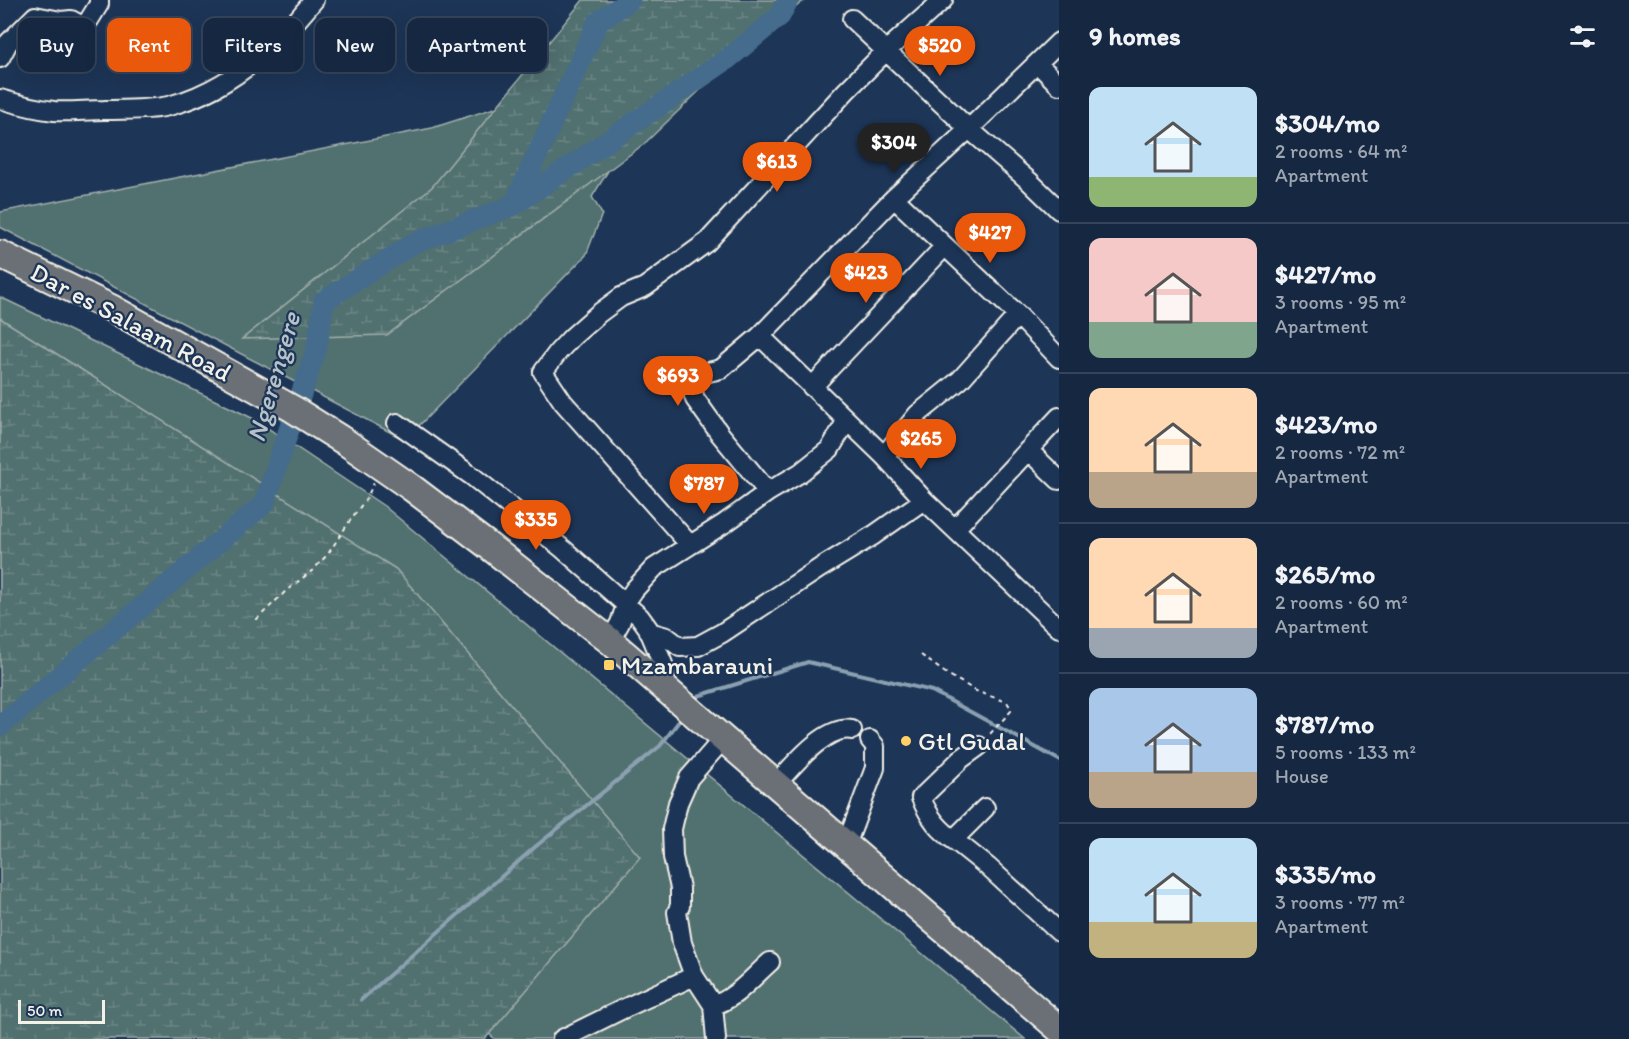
<!DOCTYPE html>
<meta charset="utf-8">
<style>
body{margin:0;font-family:Itim,sans-serif;background:#23344c;color:#f1f3f6;height:100vh;display:flex;flex-direction:column;font-size:22px;white-space:nowrap}
*{box-sizing:border-box;margin:0}
p{font-size:20px;color:#9ea6b1}
.icon{flex:none;width:33px;height:33px;fill:none;stroke:currentColor;stroke-width:2;stroke-linecap:round;stroke-linejoin:round}
.map{position:relative;flex:1;overflow:hidden}
.panel{display:flex;flex-direction:column;background:#162841;width:570px}
.panel>*{flex:none}
.hud{position:absolute;left:18px;top:18px;width:570px;height:54px;display:flex;gap:12px}
.scale{position:absolute;left:18px;bottom:15px;width:87px;box-sizing:border-box;padding-left:6px;border:3px solid #f4f1e8;border-top:0;font-size:16px;line-height:21px;white-space:nowrap;color:#f4f1e8;-webkit-text-stroke:4px #1d3557;paint-order:stroke}
.price{position:absolute;translate:-50% -51px;padding:0 14px;border-radius:21px;background:#ea580c;color:#fff;font-size:20px;line-height:39px;filter:drop-shadow(0 2px 3px #0008)}
.price::after{content:'';position:absolute;left:50%;top:36px;width:18px;height:14px;margin-left:-9px;background:inherit;clip-path:polygon(0 0,100% 0,50% 100%)}
.price.active{background:#222;color:#fff}
ul{padding:0;list-style:none}
li{display:flex;align-items:center;gap:18px;height:150px;padding:0 30px}
li+li{border-top:2px solid #35445a}
li span{display:grid;place-items:center;flex:none;width:168px;height:120px;border-radius:12px;color:#555}
li>.icon{margin-inline-start:auto}
span .icon{width:72px;height:72px;fill:#fffc;stroke-width:1}
li b{font-size:26px}
h2{display:flex;justify-content:space-between;align-items:center;height:72px;padding:0 30px;font-size:26px}
.chip{padding:0 21px;border-radius:12px;background:#162841;box-shadow:0 6px 24px #0002,0 0 0 2px #35445a;font-size:21px;line-height:54px}
.chip.active{background:#ea580c;color:#fff}
main{display:flex;flex:1;min-height:0}
.map>svg:first-child{display:block}
.grass{fill:#51706f;stroke:#a2b0ac;stroke-width:1.5}
.wetland{fill:url(#wetland-marsh);stroke:#a2b0ac;stroke-width:1.5}
.lines{fill:none;stroke-linecap:round;stroke-linejoin:round}
.stream{stroke:#8ba1b1;stroke-width:4}
.river{stroke:#456c8d;stroke-width:21}
.minor-casing{stroke:#f4f1e8;stroke-width:22}
.highway-casing{stroke:#f4f1e8;stroke-width:30}
.path{stroke:#f4f1e8;stroke-width:2;stroke-dasharray:4.5 4.5;stroke-linecap:butt}
.minor{stroke:#1d3557;stroke-width:18}
.highway{stroke:#6a7074;stroke-width:26}
.poi-dot{fill:#ffd166;stroke:#1d3557;stroke-width:2}
.labels{text-anchor:middle;dominant-baseline:central;stroke-width:4.5;stroke-linejoin:round;paint-order:stroke}
.street-label{font-size:26px;fill:#f4f1e8;stroke:#1d3557}
.poi-label{font-size:26px;fill:#f4f1e8;stroke:#1d3557;text-anchor:start}
.water-label{font-size:27px;font-style:italic;fill:#b7c2c8;stroke:#1d3557}
</style>
<main>
<div class="map">
<svg width="1059" height="1039" viewBox="0 0 1059 1039">
<defs>
<pattern id="wetland-marsh" width="20" height="14" patternUnits="userSpaceOnUse" patternTransform="scale(1.5)"><rect width="20" height="14" fill="#51706f"/><path d="M1 5h8M5 5V1M11 12h8M15 12V8" fill="none" stroke="#6b8584"/></pattern>
</defs>
<rect width="100%" height="100%" fill="#1d3557"/>
<filter id="ink" filterUnits="userSpaceOnUse"><feTurbulence type="fractalNoise" baseFrequency=".0167" numOctaves="2"/><feDisplacementMap in="SourceGraphic" scale="12" xChannelSelector="R" yChannelSelector="G"/><feConvolveMatrix kernelMatrix="1 2 1 2 8 2 1 2 1" color-interpolation-filters="sRGB"/></filter>
<g filter="url(#ink)">
<path class="grass" d="M713,0L592,197L602,214L586,255L405,440L0,227V212L432,128L566,85Z
M0,297L254,419L384,506L1025,1039H495L0,625Z"/>
<path class="wetland" d="M583,0H807L802,2L721,70L644,144L387,335L242,339L432,187Z
M0,318L396,569L640,857L485,1039H0Z"/>
<g class="lines">
<path class="stream" d="M693,702L698,696L808,662L932,691L1059,760
M361,1000L535,847L660,746L683,716"/>
<path class="river" d="M514,205L729,58L780,16L788,0
M0,726L264,504L317,347L324,301L414,243L514,205L598,22L630,0"/>
<defs>
<path id="minor" d="M852,19L969,129L1029,181L1059,210
M0,58L8,43L35,16L61,21L71,20L82,26L86,25L99,4V0
M1038,64L1059,85
M0,99C17,104 36,109 54,111C70,112 87,110 104,110C127,109 151,111 172,105C230,89 278,45 314,0
M894,198L1018,315L1059,358
M760,336L884,456L924,500L1059,628
M812,387L945,246
M397,423L472,476L563,549L640,617L648,628L663,664L667,690
M1028,450L1059,480
M884,456L918,414L960,380L1018,315
M768,492L720,434L695,399L692,389L696,378L700,374L721,369L760,336L894,198L969,129L1059,42
M955,529L1059,417
M690,545L563,402L543,372L558,352L572,337L598,314L621,297L645,287L707,242L846,91L886,51L943,0
M649,632L667,637L680,647L698,646L722,633L820,568L874,535L924,500
M610,641L620,623L628,599L634,590L654,568L725,523L768,492L800,473L830,449L847,420
M776,784C792,767 826,724 852,730
M985,808L959,834L958,843L988,867L1059,932
M958,843C939,830 930,819 921,798L961,759L979,746
M846,845L875,768V746L870,740
M713,1005C732,1002 755,975 770,962
M562,1039L623,1009L694,976
M716,1039L713,1005L694,976L682,943L677,912L680,906V888L673,857L672,829L678,803L689,778L723,739"/>
<path id="highway" d="M0,254L113,309L293,409L347,443L412,488L490,547L610,641L1059,1029"/>
</defs>
<use href="#minor" class="minor-casing"/>
<use href="#highway" class="highway-casing"/>
<path class="path" d="M256,620L287,590L313,570L328,554L351,519L366,499L374,483
M921,655L944,672L976,691L1007,702L1010,707L1011,711L989,735"/>
<use href="#minor" class="minor"/>
<use href="#highway" class="highway"/>
</g>
</g>
<g class="poi-dot">
<rect x="603" y="659" width="12" height="12" rx="3"/>
<circle cx="906" cy="741" r="6"/>
</g>
<g class="labels">
<g class="street-label">
<text transform="translate(131 322) rotate(28)">Dar es Salaam Road</text>
</g>
<g class="poi-label">
<text x="621" y="665">Mzambarauni</text>
<text x="918" y="741">Gtl Gudal</text>
</g>
<g class="water-label">
<text transform="translate(273 377) rotate(-74)">Ngerengere</text>
</g>
</g>
</svg>
<div class="scale">50 m</div>
<b class="price" style="left:940px;top:77px">$520</b>
<b class="price active" style="left:894px;top:174px">$304</b>
<b class="price" style="left:777px;top:193px">$613</b>
<b class="price" style="left:990px;top:264px">$427</b>
<b class="price" style="left:866px;top:304px">$423</b>
<b class="price" style="left:678px;top:407px">$693</b>
<b class="price" style="left:921px;top:470px">$265</b>
<b class="price" style="left:704px;top:515px">$787</b>
<b class="price" style="left:536px;top:551px">$335</b>
<div class="hud">
<a class="chip">Buy</a>
<a class="chip active">Rent</a>
<a class="chip">Filters</a>
<a class="chip">New</a>
<a class="chip">Apartment</a>
</div>
</div>
<section class="panel">
<h2>9 homes<svg class="icon" aria-label="filters" viewBox="0 0 24 24"><path d="M4 7h16M4 17h16"/><circle cx="9" cy="7" r="2"/><circle cx="15" cy="17" r="2"/></svg></h2>
<ul>
<li><span style="background:linear-gradient(#bfe0f5 75%,#8fb573 0)"><svg class="icon" aria-label="home" viewBox="0 0 24 24"><path d="M3 11l9-7 9 7M6 9v11h12V9"/></svg></span><div><b>$304/mo</b><p>2 rooms · 64 m²</p><p>Apartment</p></div></li>
<li><span style="background:linear-gradient(#f6c9c9 70%,#7fa58c 0)"><svg class="icon" aria-label="home" viewBox="0 0 24 24"><path d="M3 11l9-7 9 7M6 9v11h12V9"/></svg></span><div><b>$427/mo</b><p>3 rooms · 95 m²</p><p>Apartment</p></div></li>
<li><span style="background:linear-gradient(#ffd9b3 70%,#b9a48a 0)"><svg class="icon" aria-label="home" viewBox="0 0 24 24"><path d="M3 11l9-7 9 7M6 9v11h12V9"/></svg></span><div><b>$423/mo</b><p>2 rooms · 72 m²</p><p>Apartment</p></div></li>
<li><span style="background:linear-gradient(#ffd9b3 75%,#9aa5b1 0)"><svg class="icon" aria-label="home" viewBox="0 0 24 24"><path d="M3 11l9-7 9 7M6 9v11h12V9"/></svg></span><div><b>$265/mo</b><p>2 rooms · 60 m²</p><p>Apartment</p></div></li>
<li><span style="background:linear-gradient(#a9c7e8 70%,#b9a48a 0)"><svg class="icon" aria-label="home" viewBox="0 0 24 24"><path d="M3 11l9-7 9 7M6 9v11h12V9"/></svg></span><div><b>$787/mo</b><p>5 rooms · 133 m²</p><p>House</p></div></li>
<li><span style="background:linear-gradient(#bfe0f5 70%,#c2b280 0)"><svg class="icon" aria-label="home" viewBox="0 0 24 24"><path d="M3 11l9-7 9 7M6 9v11h12V9"/></svg></span><div><b>$335/mo</b><p>3 rooms · 77 m²</p><p>Apartment</p></div></li>
</ul>
</section>
</main>
